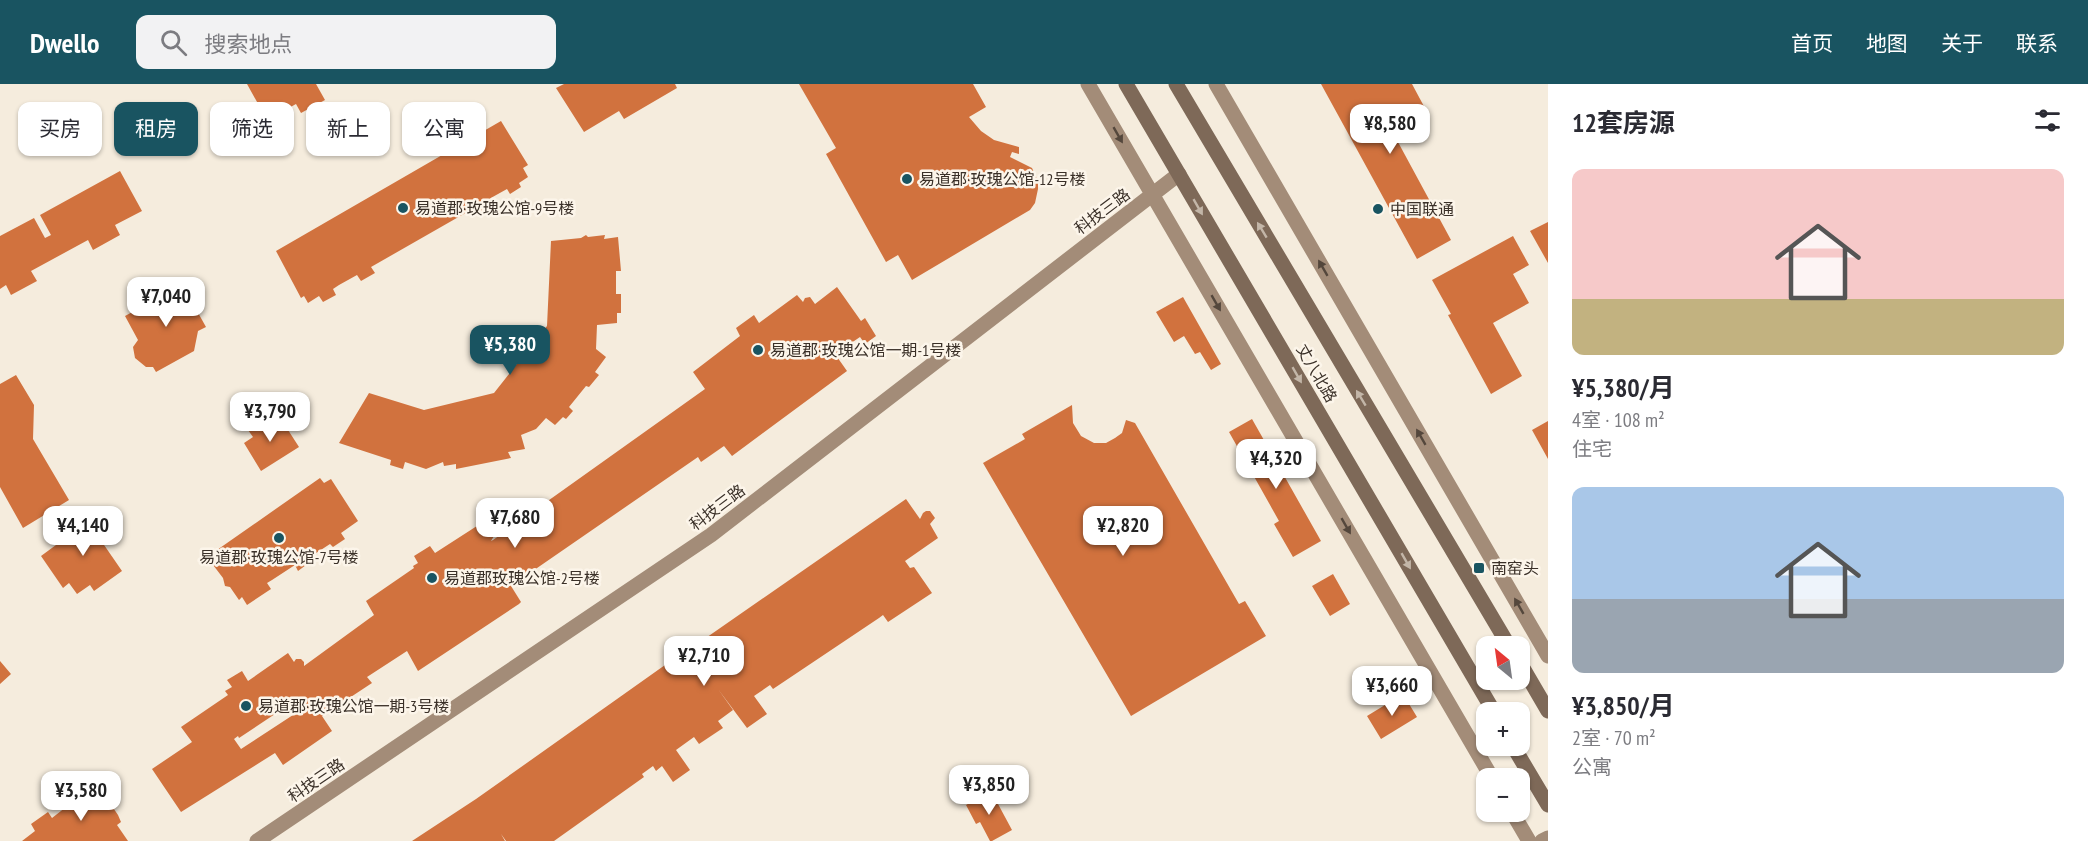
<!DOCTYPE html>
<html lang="zh">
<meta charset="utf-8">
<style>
body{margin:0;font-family:"PT Sans Narrow","Noto Sans SC",sans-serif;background:#f2f2f3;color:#2b2b33;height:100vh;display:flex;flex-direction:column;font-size:22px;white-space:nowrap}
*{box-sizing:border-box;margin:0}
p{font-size:20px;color:#7c7c81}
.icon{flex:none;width:33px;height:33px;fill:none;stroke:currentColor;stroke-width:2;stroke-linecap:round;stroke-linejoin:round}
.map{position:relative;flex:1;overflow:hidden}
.sheet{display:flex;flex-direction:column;background:#fff;width:540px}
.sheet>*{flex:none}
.guide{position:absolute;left:18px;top:18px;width:570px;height:54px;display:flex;gap:12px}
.needle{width:39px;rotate:331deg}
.buttons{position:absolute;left:1476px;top:552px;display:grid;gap:12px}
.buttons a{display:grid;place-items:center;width:54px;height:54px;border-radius:12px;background:#fff;box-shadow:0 2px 4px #0004;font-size:30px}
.price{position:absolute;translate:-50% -51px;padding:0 14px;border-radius:12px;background:#fff;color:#222;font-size:20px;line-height:39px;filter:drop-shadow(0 2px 3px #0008)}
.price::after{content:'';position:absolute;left:50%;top:36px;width:18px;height:14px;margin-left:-9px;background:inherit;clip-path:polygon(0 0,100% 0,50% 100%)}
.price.current{background:#195461;color:#fff}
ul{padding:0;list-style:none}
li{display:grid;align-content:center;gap:12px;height:318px;padding:0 24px}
li span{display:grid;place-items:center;height:186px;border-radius:12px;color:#555}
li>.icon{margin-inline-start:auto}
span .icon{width:108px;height:108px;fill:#fffc;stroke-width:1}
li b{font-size:26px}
h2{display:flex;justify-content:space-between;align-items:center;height:72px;padding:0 24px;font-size:26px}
.chip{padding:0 21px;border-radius:12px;background:#fff;box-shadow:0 2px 4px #0004;font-size:21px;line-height:54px}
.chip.current{background:#195461;color:#fff}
header{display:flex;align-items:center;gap:36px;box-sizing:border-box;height:84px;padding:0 30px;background:#195461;color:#fff}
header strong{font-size:28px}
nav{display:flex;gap:33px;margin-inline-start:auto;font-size:21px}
.search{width:420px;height:54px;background:#f2f2f3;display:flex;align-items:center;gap:15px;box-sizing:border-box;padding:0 21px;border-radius:12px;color:#7c7c81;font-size:22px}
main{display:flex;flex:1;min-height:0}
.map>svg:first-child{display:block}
.building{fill:#d1723e;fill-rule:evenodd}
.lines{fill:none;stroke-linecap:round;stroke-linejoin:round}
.secondary{stroke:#a38c78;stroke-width:15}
.primary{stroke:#7e6958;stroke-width:15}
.oneway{fill:#54473c}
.oneway2{fill:#c3b6a8}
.poi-dot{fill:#195461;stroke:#fcf5ea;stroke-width:2}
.labels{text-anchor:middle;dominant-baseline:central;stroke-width:5;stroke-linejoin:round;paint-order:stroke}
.poi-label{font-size:16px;fill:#3a3028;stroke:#fcf5ea;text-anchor:start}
.street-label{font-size:16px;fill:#3a3028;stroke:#fcf5ea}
</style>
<header>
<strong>Dwello</strong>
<div class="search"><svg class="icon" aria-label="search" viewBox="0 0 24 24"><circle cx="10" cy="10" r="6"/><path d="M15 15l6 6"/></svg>搜索地点</div>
<nav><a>首页</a><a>地图</a><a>关于</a><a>联系</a></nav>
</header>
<main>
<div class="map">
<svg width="1548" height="757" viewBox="0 0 1548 757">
<rect width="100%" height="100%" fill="#f5ecdd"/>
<path class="building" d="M247,0H316L325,16L301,29L296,20L267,36Z
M564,0H675L677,4L624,35L619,27L584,48L556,4Z
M799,0H973L986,23L969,33L981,47L994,56L1019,63V70L1012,68L1010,73L1032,84L1038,97V105L1035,119L1030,126L912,196L898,171L886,178L826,70L836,64Z
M1321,0H1412L1427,28L1392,47L1451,156L1417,175Z
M501,37L528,81L523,84L528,93L519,99L521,103L510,110L507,105L480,120L482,126L472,131L469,127L371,183L375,189L361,197L357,191L339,201L333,205L336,211L323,218L319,212L308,219L304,212L301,214L276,167Z
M120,87L142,127L115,141L120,151L93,166L88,156L31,187L37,197L11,211L6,201L0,205V152L34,134L45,154L51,151L40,131Z
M1548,138V179L1530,147Z
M586,151L588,153L605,151L604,155L618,153L621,187H616V210H621V229H617V239L597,241L596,265L606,273L595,288L599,291L589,303L586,302L569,323L573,327L566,335L563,333L555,341L546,334L536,345L521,351L525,365L508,368L511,374L456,385V380L444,382L443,378L426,385L405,378L403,385L390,381L391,376L339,359L369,309L424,326L494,309L547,242L551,157L581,154Z
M1513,152L1529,181L1513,190L1529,219L1493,239L1522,292L1491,310L1448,231L1451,230L1432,196Z
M187,198L196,215L192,218L206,243L198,247L194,267L156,288L153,283H146L135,274L133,263L138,256L125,232Z
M837,203L861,237L865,234L876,252L865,260L860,253L835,270L847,287L732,372L724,362L701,378L698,373L511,502L521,518L519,520L418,587L407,567L367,593L372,599L322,632L332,647L283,681L275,669L181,728L152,685L192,658L181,643L228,611L225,607L232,603L227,596L242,587L248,597L288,569L294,578L296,575H301L304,578V582L374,531L366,517L414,484L413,482L418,479L414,472L430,462L435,469L480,440L483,445L488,441L492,444L494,452L491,457L493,456L705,305L693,288L740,252L736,244L754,231L759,239L797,211L803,218L805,214L810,213L815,220ZM285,619L293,631L241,665L234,655L238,652L239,654L284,624L282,621Z
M1183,213L1221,280L1211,286L1200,268L1195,270L1184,252L1174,258L1156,228Z
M16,291L34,321L33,355L69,416L23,444L0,403V300Z
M1072,321L1073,339L1081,352L1094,359H1106L1115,354L1122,349L1126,336L1135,339L1239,520L1245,517L1266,552L1131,632L983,379L1025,355L1022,350Z
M266,335L270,342L281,335L299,363L261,387L244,359L253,353L248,346Z
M1252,335L1321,457L1293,473L1274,440L1279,437L1229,348Z
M1548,337V375L1532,346Z
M320,394L324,399L331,395L358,437L341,449L345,455L333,463L330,460L307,475L310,478L298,487L295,481L272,496L267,499L271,505L247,521L242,513L239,516L230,503L225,502L223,494L207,473Z
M906,415L920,435L923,429L926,427H930L935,434L930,440L938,454L905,477L910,484L914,483L932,509L888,538L883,531L879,534L773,605L770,601L754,612L767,630L747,644L718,605L733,626L718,637L723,644L699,660L694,653L676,666L690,686L673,698L662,682L656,687L653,682L642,690L644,693L554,757H506L501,750L505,757H412L476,715L689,564L690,565Z
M103,432L115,449L102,458L122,487L94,507L90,501L77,510L69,499L63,504L41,472L56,461L52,457L74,441L79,449Z
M1333,490L1350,520L1330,532L1312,502Z
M0,577L11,590L0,600Z
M1403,610L1417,633L1381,655L1367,632Z
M93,702L101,712L103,709L118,731L121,738L117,741L128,757H22L35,747L31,740L48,728L52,734Z
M991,707L1012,746L992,757H990L980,738L976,740L966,721Z"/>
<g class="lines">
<path class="secondary" d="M1088,0L1492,694
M1216,0L1548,572
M1512,728L1529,757
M257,757L711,451L1179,90
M1542,757L1548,754"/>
<path class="primary" d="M1126,0L1494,628
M1176,0L1509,562
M1520,579L1548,627
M1513,662L1548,721"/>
</g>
<defs><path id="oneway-solid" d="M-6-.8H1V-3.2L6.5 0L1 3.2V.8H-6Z" transform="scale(1.5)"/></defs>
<g class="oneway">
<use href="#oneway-solid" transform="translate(1118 51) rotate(60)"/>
<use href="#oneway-solid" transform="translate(1323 184) rotate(-120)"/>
<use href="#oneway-solid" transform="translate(1216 219) rotate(60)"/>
<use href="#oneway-solid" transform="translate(1421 353) rotate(-120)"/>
<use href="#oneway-solid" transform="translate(1346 442) rotate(60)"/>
<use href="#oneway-solid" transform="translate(1519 522) rotate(-120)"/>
</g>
<g class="oneway2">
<use href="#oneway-solid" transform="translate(1198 123) rotate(60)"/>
<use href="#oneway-solid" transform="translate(1262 146) rotate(-121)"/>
<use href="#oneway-solid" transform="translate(1297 291) rotate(60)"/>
<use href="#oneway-solid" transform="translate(1361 314) rotate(-121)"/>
<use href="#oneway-solid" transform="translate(1406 477) rotate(60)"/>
</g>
<g class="poi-dot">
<circle cx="907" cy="95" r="6"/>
<circle cx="403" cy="124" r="6"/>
<circle cx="1378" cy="125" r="6"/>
<circle cx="758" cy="266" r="6"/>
<circle cx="279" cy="454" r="6"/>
<rect x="1473" y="478" width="12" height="12" rx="3"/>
<circle cx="432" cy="494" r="6"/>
<circle cx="246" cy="622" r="6"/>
</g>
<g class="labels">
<g class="poi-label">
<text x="919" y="95">易道郡·玫瑰公馆-12号楼</text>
<text x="415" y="124">易道郡·玫瑰公馆-9号楼</text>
<text x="1390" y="125">中国联通</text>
<text x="770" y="266">易道郡·玫瑰公馆一期-1号楼</text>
<text x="279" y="473" text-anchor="middle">易道郡·玫瑰公馆-7号楼</text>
<text x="1491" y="484">南窑头</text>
<text x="444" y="494">易道郡玫瑰公馆-2号楼</text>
<text x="258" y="622">易道郡·玫瑰公馆一期-3号楼</text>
</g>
<g class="street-label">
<text transform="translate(1102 127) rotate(-37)">科技三路</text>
<text transform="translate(1317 289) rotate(60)">丈八北路</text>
<text transform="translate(717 423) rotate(-37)">科技三路</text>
<text transform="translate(316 696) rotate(-34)">科技三路</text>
</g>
</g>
</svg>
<div class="buttons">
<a><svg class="needle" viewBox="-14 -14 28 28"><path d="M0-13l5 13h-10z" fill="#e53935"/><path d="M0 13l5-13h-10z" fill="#7c7c81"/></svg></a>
<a>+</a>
<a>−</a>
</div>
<b class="price" style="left:1390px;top:71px">¥8,580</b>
<b class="price" style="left:166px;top:244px">¥7,040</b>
<b class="price current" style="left:510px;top:292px">¥5,380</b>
<b class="price" style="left:270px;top:359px">¥3,790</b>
<b class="price" style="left:1276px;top:406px">¥4,320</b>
<b class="price" style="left:515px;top:465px">¥7,680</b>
<b class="price" style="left:83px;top:473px">¥4,140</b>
<b class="price" style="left:1123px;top:473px">¥2,820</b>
<b class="price" style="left:704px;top:603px">¥2,710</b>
<b class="price" style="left:1392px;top:633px">¥3,660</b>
<b class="price" style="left:989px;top:732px">¥3,850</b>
<b class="price" style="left:81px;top:738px">¥3,580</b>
<div class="guide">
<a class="chip">买房</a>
<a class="chip current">租房</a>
<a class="chip">筛选</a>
<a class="chip">新上</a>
<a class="chip">公寓</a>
</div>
</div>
<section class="sheet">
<h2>12套房源<svg class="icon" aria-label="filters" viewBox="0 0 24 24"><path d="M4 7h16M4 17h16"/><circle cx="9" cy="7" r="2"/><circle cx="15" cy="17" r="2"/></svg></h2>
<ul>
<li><span style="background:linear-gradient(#f6c9c9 70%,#c2b280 0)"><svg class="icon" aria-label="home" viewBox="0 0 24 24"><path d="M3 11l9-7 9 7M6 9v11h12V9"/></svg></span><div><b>¥5,380/月</b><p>4室 · 108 m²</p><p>住宅</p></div></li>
<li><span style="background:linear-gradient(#a9c7e8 60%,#9aa5b1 0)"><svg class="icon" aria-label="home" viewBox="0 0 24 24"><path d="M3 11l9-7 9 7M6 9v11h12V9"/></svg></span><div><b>¥3,850/月</b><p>2室 · 70 m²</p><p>公寓</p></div></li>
</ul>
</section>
</main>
